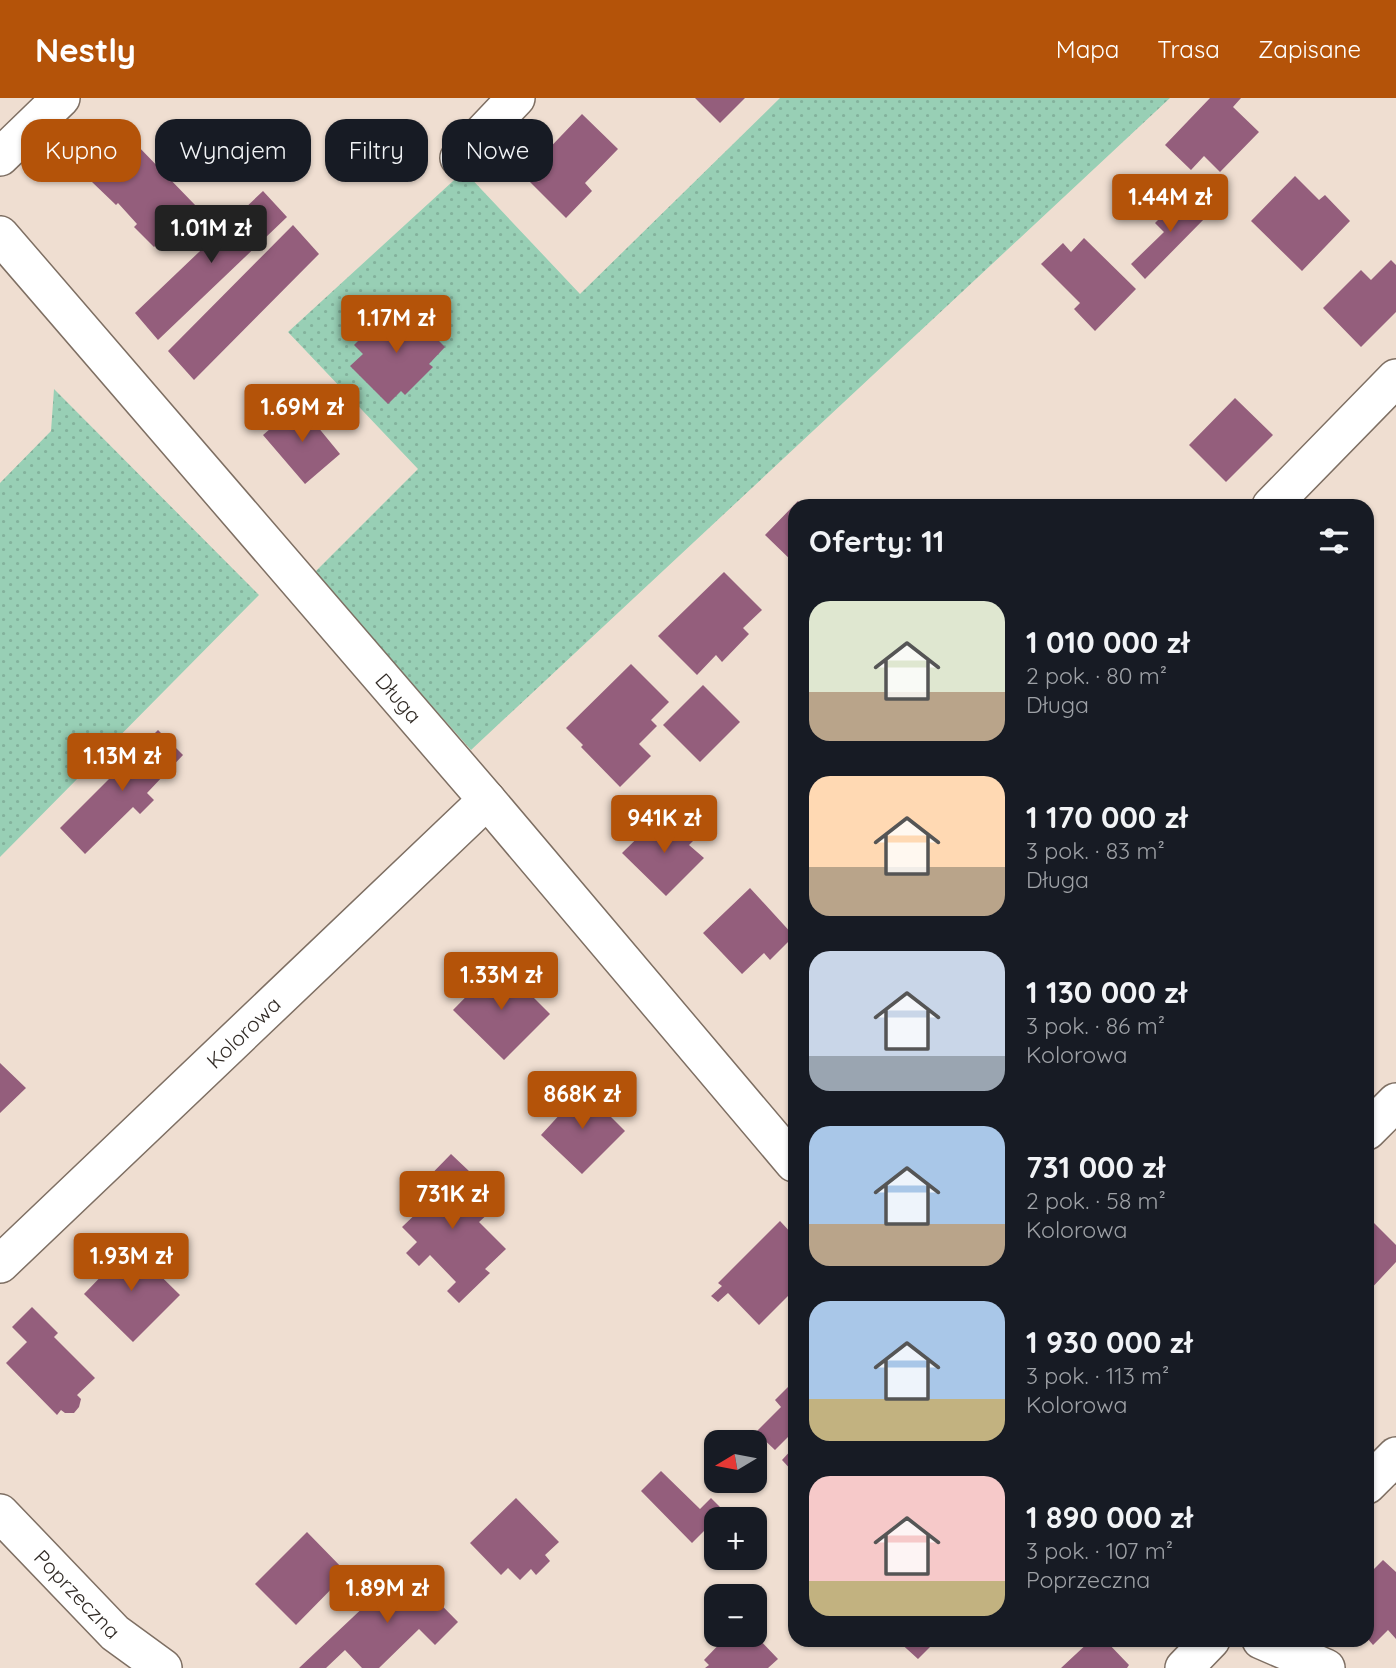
<!DOCTYPE html>
<html lang="pl">
<meta charset="utf-8">
<style>
body{margin:0;font-family:Quicksand,sans-serif;background:#242831;color:#f1f3f6;height:100vh;display:flex;flex-direction:column;font-size:26px;white-space:nowrap}
*{box-sizing:border-box;margin:0}
p{font-size:23px;color:#9ea1a6}
.icon{flex:none;width:38px;height:38px;fill:none;stroke:currentColor;stroke-width:2;stroke-linecap:round;stroke-linejoin:round}
.map{position:relative;flex:1;overflow:hidden}
.sheet{position:absolute;left:788px;top:401px;width:586px;height:1148px;display:flex;flex-direction:column;background:#171b24;border-radius:21px;box-shadow:0 2px 5px #0004}
.sheet>*{flex:none}
.guide{position:absolute;left:21px;top:21px;width:662px;height:63px;display:flex;gap:14px}
.needle{width:46px;rotate:260deg}
.controls{position:absolute;left:704px;top:1332px;display:grid;gap:14px}
.controls a{display:grid;place-items:center;width:63px;height:63px;border-radius:14px;background:#171b24;box-shadow:0 2px 5px #0004;font-size:35px}
.price{position:absolute;translate:-50% -60px;padding:0 16px;border-radius:7px;background:#b45309;color:#fff;font-size:23px;line-height:46px;filter:drop-shadow(0 2px 4px #0008)}
.price::after{content:'';position:absolute;left:50%;top:42px;width:21px;height:16px;margin-left:-10px;background:inherit;clip-path:polygon(0 0,100% 0,50% 100%)}
.price.active{background:#222;color:#fff}
ul{padding:0;list-style:none}
li{display:flex;align-items:center;gap:21px;height:175px;padding:0 21px}
li span{display:grid;place-items:center;flex:none;width:196px;height:140px;border-radius:21px;color:#555}
li>.icon{margin-inline-start:auto}
span .icon{width:84px;height:84px;fill:#fffc;stroke-width:1}
li b{font-size:30px}
h2{display:flex;justify-content:space-between;align-items:center;height:84px;padding:0 21px;font-size:30px}
.chip{padding:0 24px;border-radius:21px;background:#171b24;box-shadow:0 2px 5px #0004;font-size:24px;line-height:63px}
.chip.active{background:#b45309;color:#fff}
header{display:flex;align-items:center;gap:42px;box-sizing:border-box;height:98px;padding:0 35px;background:#b45309;color:#fff}
header strong{font-size:33px}
nav{display:flex;gap:38px;margin-inline-start:auto;font-size:24px}
.map>svg:first-child{display:block}
.green{fill:url(#green-dots)}
.building{fill:#945e7c}
.lines{fill:none;stroke-linecap:round;stroke-linejoin:round}
.minor-casing{stroke:#7e6f63;stroke-width:40}
.minor{stroke:#fff;stroke-width:37}
.labels{text-anchor:middle;dominant-baseline:central;stroke-width:7;stroke-linejoin:round;paint-order:stroke}
.street-label{font-size:21px;fill:#312b26;stroke:#efded1}
</style>
<header>
<strong>Nestly</strong>
<nav><a>Mapa</a><a>Trasa</a><a>Zapisane</a></nav>
</header>
<div class="map">
<svg width="1396" height="1570" viewBox="0 0 1396 1570">
<defs>
<pattern id="green-dots" width="8" height="8" patternUnits="userSpaceOnUse" patternTransform="scale(1.75)"><rect width="8" height="8" fill="#98cfb5"/><path d="M2 2h.1M6 6h.1" fill="none" stroke="#83b29c" stroke-width="1.8" stroke-linecap="round"/></pattern>
</defs>
<rect width="100%" height="100%" fill="#efded1"/>
<path class="green" d="M780,0H1170L471,652L314,475L418,371L288,234L464,73L580,196Z
M54,291L259,497L0,759V385L51,333Z"/>
<path class="building" d="M695,0H745L720,25Z
M1210,0H1241L1233,9L1259,34L1220,74L1204,58L1191,72L1165,47Z
M582,16L618,51L585,85L592,93L566,120L528,82L543,66L539,61Z
M134,44L197,109L154,149L134,129L137,126L118,105L116,107L92,84Z
M1295,78L1319,102L1325,97L1350,123L1302,173L1251,123Z
M263,93L287,119L158,242L135,215Z
M1185,95L1207,118L1145,181L1131,166L1164,134L1155,125Z
M293,127L319,156L194,282L168,253Z
M1084,140L1136,191L1095,233L1074,211L1080,205L1041,166L1063,145L1071,154Z
M1391,162L1396,167V214L1361,249L1323,210L1361,172L1371,182Z
M407,211L445,249L429,266L433,269L405,297L401,293L388,306L350,268L363,256L354,247L386,215L394,223Z
M1235,300L1273,337L1226,384L1189,347Z
M299,306L340,356L305,386L263,337Z
M798,403L803,408H794V465L765,437Z
M724,474L762,512L743,530L749,536L722,564L716,557L697,577L658,538Z
M631,566L669,604L651,622L657,628L639,646L651,658L620,689L581,649L583,647L566,630Z
M703,587L740,624L700,664L663,627Z
M158,632L183,657L147,695L154,702L140,716L133,709L85,756L60,730Z
M660,718L674,731L677,728L693,743L689,747L704,760L666,798L622,755Z
M750,790L794,838L770,862L764,855L742,876L703,835Z
M499,865L550,916L504,962L453,912Z
M0,965L26,990L0,1015Z
M580,988L625,1033L582,1076L541,1037L563,1013L559,1009Z
M451,1056L470,1074L449,1093L464,1109L474,1098L490,1114L479,1124L506,1151L485,1171L490,1175L459,1205L447,1193L456,1184L430,1157L419,1168L406,1155L417,1144L402,1129L423,1109L411,1097Z
M1367,1118L1396,1147V1164L1367,1195Z
M780,1123L794,1138V1192L759,1227L728,1195L718,1204L711,1198L722,1188L718,1185Z
M126,1144L180,1197L133,1244L84,1196L113,1166L108,1162Z
M32,1209L58,1235L54,1239L95,1280L77,1297L81,1301L79,1309L74,1315H65L61,1312L57,1317L6,1265L27,1244L12,1229Z
M793,1284L794,1286V1333L775,1352L756,1334L781,1309L775,1302Z
M794,1349V1375L782,1362Z
M661,1373L700,1411L711,1400L724,1413L692,1445L641,1393Z
M516,1400L559,1444L545,1457L550,1463L536,1477L531,1471L520,1482L508,1470L501,1477L470,1445Z
M307,1434L347,1475L296,1527L255,1486Z
M1383,1462L1396,1474V1541L1388,1532L1373,1547L1367,1540V1478Z
M405,1470L458,1524L435,1547L419,1531L379,1570H362L345,1552L326,1570H299Z
M729,1536H754L778,1561L768,1570H705L709,1567L704,1562Z
M897,1542H930L934,1545L918,1561Z
M1091,1542H1105L1129,1567L1127,1570H1061Z"/>
<g class="lines">
<defs>
<g id="minor">
<path d="M0,59L61,0"/>
<path d="M459,60L516,0"/>
<path id="s1" d="M0,137L487,702L794,1065"/>
<path d="M1271,408L1396,280"/>
<path d="M1367,1033L1396,1004"/>
<path id="s2" d="M0,1166L487,702"/>
<path d="M1367,1387L1396,1358"/>
<path id="s3" d="M0,1415L115,1535L163,1570"/>
<path d="M1261,1542L1326,1570"/>
<path d="M1184,1570L1211,1542"/>
</g>
</defs>
<use href="#minor" class="minor-casing"/>
<use href="#minor" class="minor"/>
</g>
<g class="labels">
<g class="street-label">
<text stroke="none"><textPath href="#s1" startOffset="611">Długa</textPath></text>
<text stroke="none"><textPath href="#s2" startOffset="336">Kolorowa</textPath></text>
<text stroke="none"><textPath href="#s3" startOffset="112">Poprzeczna</textPath></text>
</g>
</g>
</svg>
<div class="controls">
<a><svg class="needle" viewBox="-14 -14 28 28"><path d="M0-13l5 13h-10z" fill="#e53935"/><path d="M0 13l5-13h-10z" fill="#9ea1a6"/></svg></a>
<a>+</a>
<a>−</a>
</div>
<b class="price" style="left:1170px;top:136px">1.44M zł</b>
<b class="price active" style="left:211px;top:167px">1.01M zł</b>
<b class="price" style="left:396px;top:257px">1.17M zł</b>
<b class="price" style="left:302px;top:346px">1.69M zł</b>
<b class="price" style="left:122px;top:695px">1.13M zł</b>
<b class="price" style="left:664px;top:757px">941K zł</b>
<b class="price" style="left:501px;top:914px">1.33M zł</b>
<b class="price" style="left:582px;top:1033px">868K zł</b>
<b class="price" style="left:452px;top:1133px">731K zł</b>
<b class="price" style="left:131px;top:1195px">1.93M zł</b>
<b class="price" style="left:387px;top:1527px">1.89M zł</b>
<div class="guide">
<a class="chip active">Kupno</a>
<a class="chip">Wynajem</a>
<a class="chip">Filtry</a>
<a class="chip">Nowe</a>
</div>
<section class="sheet">
<h2>Oferty: 11<svg class="icon" aria-label="filters" viewBox="0 0 24 24"><path d="M4 7h16M4 17h16"/><circle cx="9" cy="7" r="2"/><circle cx="15" cy="17" r="2"/></svg></h2>
<ul>
<li><span style="background:linear-gradient(#dfe7d0 65%,#b9a48a 0)"><svg class="icon" aria-label="home" viewBox="0 0 24 24"><path d="M3 11l9-7 9 7M6 9v11h12V9"/></svg></span><div><b>1 010 000 zł</b><p>2 pok. · 80 m²</p><p>Długa</p></div></li>
<li><span style="background:linear-gradient(#ffd9b3 65%,#b9a48a 0)"><svg class="icon" aria-label="home" viewBox="0 0 24 24"><path d="M3 11l9-7 9 7M6 9v11h12V9"/></svg></span><div><b>1 170 000 zł</b><p>3 pok. · 83 m²</p><p>Długa</p></div></li>
<li><span style="background:linear-gradient(#c9d6e8 75%,#9aa5b1 0)"><svg class="icon" aria-label="home" viewBox="0 0 24 24"><path d="M3 11l9-7 9 7M6 9v11h12V9"/></svg></span><div><b>1 130 000 zł</b><p>3 pok. · 86 m²</p><p>Kolorowa</p></div></li>
<li><span style="background:linear-gradient(#a9c7e8 70%,#b9a48a 0)"><svg class="icon" aria-label="home" viewBox="0 0 24 24"><path d="M3 11l9-7 9 7M6 9v11h12V9"/></svg></span><div><b>731 000 zł</b><p>2 pok. · 58 m²</p><p>Kolorowa</p></div></li>
<li><span style="background:linear-gradient(#a9c7e8 70%,#c2b280 0)"><svg class="icon" aria-label="home" viewBox="0 0 24 24"><path d="M3 11l9-7 9 7M6 9v11h12V9"/></svg></span><div><b>1 930 000 zł</b><p>3 pok. · 113 m²</p><p>Kolorowa</p></div></li>
<li><span style="background:linear-gradient(#f6c9c9 75%,#c2b280 0)"><svg class="icon" aria-label="home" viewBox="0 0 24 24"><path d="M3 11l9-7 9 7M6 9v11h12V9"/></svg></span><div><b>1 890 000 zł</b><p>3 pok. · 107 m²</p><p>Poprzeczna</p></div></li>
</ul>
</section>
</div>
